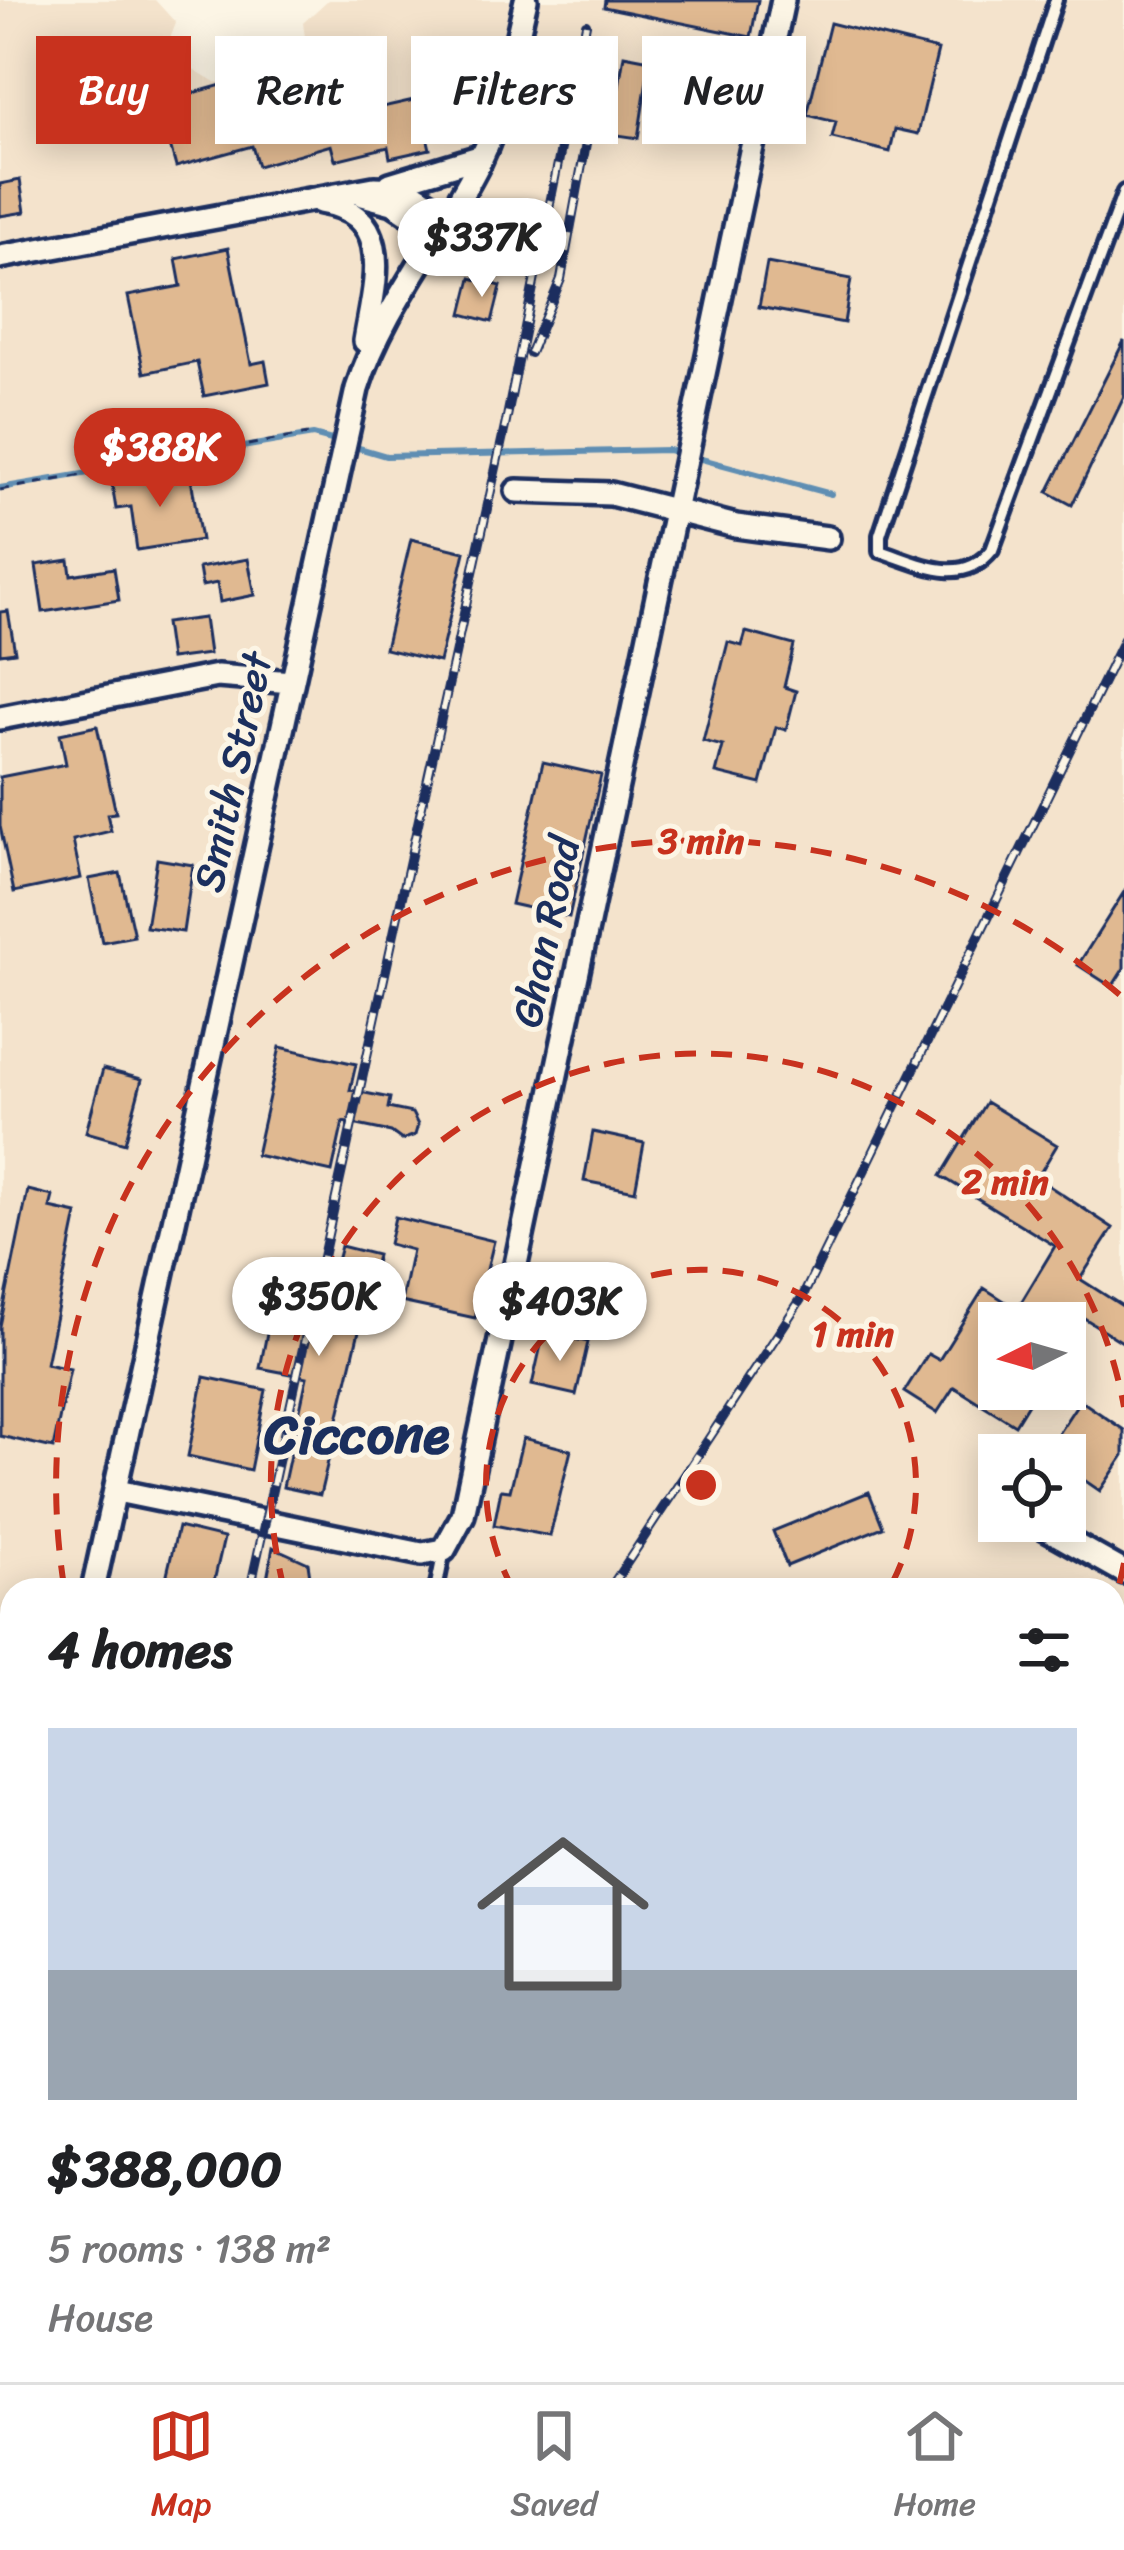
<!DOCTYPE html>
<meta charset="utf-8">
<style>
body{margin:0;font-family:Sriracha,sans-serif;background:#f2f2f2;color:#202124;height:100vh;display:flex;flex-direction:column;font-size:45px;white-space:nowrap}
*{box-sizing:border-box;margin:0}
p{font-size:39px;color:#757577}
.icon{flex:none;width:66px;height:66px;fill:none;stroke:currentColor;stroke-width:2;stroke-linecap:round;stroke-linejoin:round}
.map{position:relative;flex:1;overflow:hidden}
.side{position:absolute;left:0px;top:1578px;width:1125px;height:804px;display:flex;flex-direction:column;background:#fff;border-radius:36px 36px 0 0;box-shadow:0 6px 30px #0003}
.side>*{flex:none}
.hud{position:absolute;left:36px;top:36px;width:1053px;height:108px;display:flex;gap:24px}
.needle{width:78px;rotate:265deg}
.controls{position:absolute;left:978px;top:1302px;display:grid;gap:24px}
.controls a{display:grid;place-items:center;width:108px;height:108px;border-radius:0px;background:#fff;box-shadow:0 6px 30px #0003;font-size:60px}
.price{position:absolute;translate:-50% -102px;padding:0 27px;border-radius:42px;background:#fff;color:#222;font-size:39px;line-height:78px;filter:drop-shadow(0 3px 6px #0008)}
.price::after{content:'';position:absolute;left:50%;top:72px;width:36px;height:27px;margin-left:-18px;background:inherit;clip-path:polygon(0 0,100% 0,50% 100%)}
.price.selected{background:#c8321e;color:#fff}
ul{padding:0;list-style:none}
li{display:grid;align-content:center;gap:24px;height:636px;padding:0 48px}
li+li{border-top:3px solid #e0e0e0}
li span{display:grid;place-items:center;height:372px;border-radius:0px;color:#555}
li>.icon{margin-inline-start:auto}
span .icon{width:216px;height:216px;fill:#fffc;stroke-width:1}
li b{font-size:51px}
h2{display:flex;justify-content:space-between;align-items:center;height:144px;padding:0 48px;font-size:51px}
.tag{padding:0 42px;border-radius:0px;background:#fff;box-shadow:0 6px 30px #0003;font-size:42px;line-height:108px}
.tag.selected{background:#c8321e;color:#fff}
.tab-bar{display:flex;justify-content:space-around;align-items:center;height:168px;border-top:3px solid #e0e0e0;background:#fff;font-size:33px;color:#757577}
.tab-bar a{display:grid;justify-items:center;gap:6px}
.tab-bar .selected{color:#c8321e}
.map>svg:first-child{display:block}
.built{fill:#f4e3cc;fill-rule:evenodd}
.lines{fill:none;stroke-linecap:round;stroke-linejoin:round}
.stream{stroke:#5e8eb3;stroke-width:6}
.building{fill:#e0b991;stroke:#1b2f5e;stroke-width:3}
.lane-casing{stroke:#1b2f5e;stroke-width:20}
.street-casing{stroke:#1b2f5e;stroke-width:30}
.path{stroke:#1b2f5e;stroke-width:3;stroke-dasharray:9 9;stroke-linecap:butt}
.lane{stroke:#fcf5e5;stroke-width:10}
.street{stroke:#fcf5e5;stroke-width:21}
.rail-casing{stroke:#1b2f5e;stroke-width:10}
.rail{stroke:#fcf5e5;stroke-width:6;stroke-dasharray:18;stroke-linecap:butt}
.ring{fill:none;stroke:#c8321e;stroke-width:6;stroke-dasharray:21 15}
.labels{text-anchor:middle;dominant-baseline:central;stroke-width:10;stroke-linejoin:round;paint-order:stroke}
.street-label{font-size:42px;fill:#1b2f5e;stroke:#fcf5e5}
.district-label{font-size:54px;font-weight:bold;fill:#1b2f5e;stroke:#fcf5e5}
.centre{fill:#c8321e;stroke:#fcf5e5;stroke-width:6}
.ring-label{font-size:36px;text-anchor:middle;font-weight:bold;fill:#c8321e;stroke:#fcf5e5;stroke-width:10;stroke-linejoin:round;paint-order:stroke}
</style>
<div class="map">
<svg width="1124" height="2382" viewBox="0 0 1124 2382">
<rect width="100%" height="100%" fill="#fcf5e5"/>
<filter id="ink" filterUnits="userSpaceOnUse"><feTurbulence type="fractalNoise" baseFrequency=".00833" numOctaves="2"/><feDisplacementMap in="SourceGraphic" scale="24" xChannelSelector="R" yChannelSelector="G"/><feConvolveMatrix kernelMatrix="1 2 1 2 8 2 1 2 1" color-interpolation-filters="sRGB"/></filter>
<g filter="url(#ink)">
<path class="built" d="M0,0H155L176,23L165,52L215,82L312,88L303,23L328,0H1124V2382H0ZM999,1323H1065V1389H999ZM999,1455H1065V1521H999ZM12,1590H1113V2370H12Z"/>
<g class="lines">
<path class="stream" d="M352,446L386,456L668,450L831,494
M0,488L313,435L339,442"/>
</g>
<path class="building" d="M605,0H758L751,37L604,7Z
M830,23L938,50L918,134L895,129L890,152L832,138L836,122L807,115Z
M91,42L108,127L65,135L57,91L75,88L67,47Z
M624,55L650,60L638,138L597,132L601,103L616,105Z
M239,80L244,98L295,83L307,124L418,99L430,149L390,158L388,147L335,160L331,145L258,166L252,146L176,167L158,103Z
M707,83L748,94L741,126L699,114Z
M20,180L25,212L0,216V184Z
M228,248L251,364L265,361L269,383L204,396L197,362L144,373L128,296L181,286L176,259Z
M767,263L851,279L844,323L759,307Z
M471,278L501,286L492,322L462,314Z
M1124,341V397L1072,505L1048,492Z
M190,472L201,540L137,550L131,507L116,509L112,484Z
M411,539L465,552L439,662L385,649Z
M248,559L255,595L220,602L217,583L202,586L199,568Z
M69,560L71,575L114,568L119,600L43,612L36,565Z
M8,611L15,652L0,654V612Z
M204,618L209,654L170,659L165,623Z
M746,632L794,645L784,687L796,691L786,730L776,727L761,784L716,773L723,746L703,741L728,642L742,646Z
M97,726L116,813L107,814L111,831L73,840L81,878L14,892L0,826V777L66,764L60,734Z
M543,762L601,775L569,917L511,904Z
M157,859L193,865L183,932L146,927Z
M120,873L134,936L102,942L89,879Z
M1124,892V968L1112,987L1078,965Z
M280,1047L356,1064L350,1090L390,1098L388,1108L412,1113L418,1125L415,1135L402,1140L391,1132L343,1122L332,1172L256,1155Z
M103,1069L142,1079L125,1143L86,1132Z
M986,1102L1057,1145L1037,1178L1113,1228L1080,1279L1124,1307V1343L1081,1316L1065,1343V1323H999V1389H1037L1015,1425L954,1387L937,1413L904,1392L928,1354L939,1360L984,1288L1017,1309L1055,1246L941,1176Z
M593,1132L644,1143L635,1191L584,1181Z
M28,1190L53,1196L50,1208L77,1214L46,1364L70,1369L53,1448L0,1436V1326Z
M395,1217L494,1241L475,1318L401,1302L412,1250L389,1244Z
M341,1246L377,1255L320,1495L283,1487L307,1377L260,1368L276,1288L327,1298Z
M544,1332L588,1342L576,1395L532,1385Z
M204,1377L266,1390L250,1470L188,1456Z
M1080,1400L1124,1430V1455L1100,1491L1065,1467V1455H1044Z
M523,1438L571,1450L550,1536L494,1525L501,1490L510,1491Z
M869,1492L883,1527L787,1566L773,1531Z
M178,1527L224,1538L212,1590L175,1588L167,1574Z
M273,1547L308,1563L312,1590H265Z"/>
<g class="lines">
<defs>
<path id="lane" d="M1056,0L880,535V551C918,563 962,588 992,550L1124,192
M436,1590L444,1550
M0,2184L12,2125"/>
<path id="street" d="M390,184L482,156
M363,195L393,203L438,233
M320,202C398,214 374,285 365,341
M0,257L374,188L407,189L449,216
M517,491L611,494L736,526L828,538
M0,718L217,676L292,682
M117,1491L422,1554L444,1550L463,1515L783,0
M986,1494L999,1502
M1033,1521L1124,1572
M93,1590L357,389C384,304 441,240 480,161C504,111 513,54 526,0
M0,2013L12,1958
M528,2382L530,2370"/>
</defs>
<use href="#lane" class="lane-casing"/>
<use href="#street" class="street-casing"/>
<path class="path" d="M0,490L308,434"/>
<use href="#lane" class="lane"/>
<use href="#street" class="street"/>
<defs>
<path id="rail" d="M530,353L561,279L598,78
M250,1590L506,422L586,24
M609,1590L803,1296L1124,639
M48,2382L53,2370
M89,2382L97,2370"/>
</defs>
<use href="#rail" class="rail-casing"/>
<use href="#rail" class="rail"/>
</g>
</g>
<g class="ring">
<path d="M513 1589A215 215 0 1 1 889 1589"/>
<path d="M1124 1563A430 430 0 0 1 1113 1607M284 1589A430 430 0 1 1 1124 1407"/>
<path d="M64 1586A645 645 0 0 1 1120 995"/>
</g>
<g class="labels">
<g class="street-label">
<text transform="translate(233 772) rotate(-78)">Smith Street</text>
<text transform="translate(546 932) rotate(-78)">Ghan Road</text>
</g>
<g class="district-label">
<text x="357" y="1435">Ciccone</text>
</g>
</g>
<circle cx="701" cy="1485" r="18" class="centre"/>
<g class="ring-label">
<text x="701" y="853">3 min</text>
<text x="1005" y="1194">2 min</text>
<text x="853" y="1346">1 min</text>
</g>
</svg>
<div class="controls">
<a><svg class="needle" viewBox="-14 -14 28 28"><path d="M0-13l5 13h-10z" fill="#e53935"/><path d="M0 13l5-13h-10z" fill="#757577"/></svg></a>
<a><svg class="icon" aria-label="locate" viewBox="0 0 24 24"><circle cx="12" cy="12" r="6"/><path d="M12 2v4M12 18v4M2 12h4M18 12h4"/></svg></a>
</div>
<b class="price" style="left:482px;top:300px">$337K</b>
<b class="price selected" style="left:160px;top:510px">$388K</b>
<b class="price" style="left:319px;top:1359px">$350K</b>
<b class="price" style="left:560px;top:1364px">$403K</b>
<div class="hud">
<a class="tag selected">Buy</a>
<a class="tag">Rent</a>
<a class="tag">Filters</a>
<a class="tag">New</a>
</div>
<section class="side">
<h2>4 homes<svg class="icon" aria-label="filters" viewBox="0 0 24 24"><path d="M4 7h16M4 17h16"/><circle cx="9" cy="7" r="2"/><circle cx="15" cy="17" r="2"/></svg></h2>
<ul>
<li><span style="background:linear-gradient(#c9d6e8 65%,#9aa5b1 0)"><svg class="icon" aria-label="home" viewBox="0 0 24 24"><path d="M3 11l9-7 9 7M6 9v11h12V9"/></svg></span><div><b>$388,000</b><p>5 rooms · 138 m²</p><p>House</p></div></li>
</ul>
</section>
</div>
<nav class="tab-bar">
<a class="selected"><svg class="icon" aria-label="map" viewBox="0 0 24 24"><path d="M3 6l6-2 6 2 6-2v14l-6 2-6-2-6 2zM9 4v14M15 6v14"/></svg>Map</a>
<a><svg class="icon" aria-label="saved" viewBox="0 0 24 24"><path d="M7 4h10v16l-5-4-5 4z"/></svg>Saved</a>
<a><svg class="icon" aria-label="home" viewBox="0 0 24 24"><path d="M3 11l9-7 9 7M6 9v11h12V9"/></svg>Home</a>
</nav>
